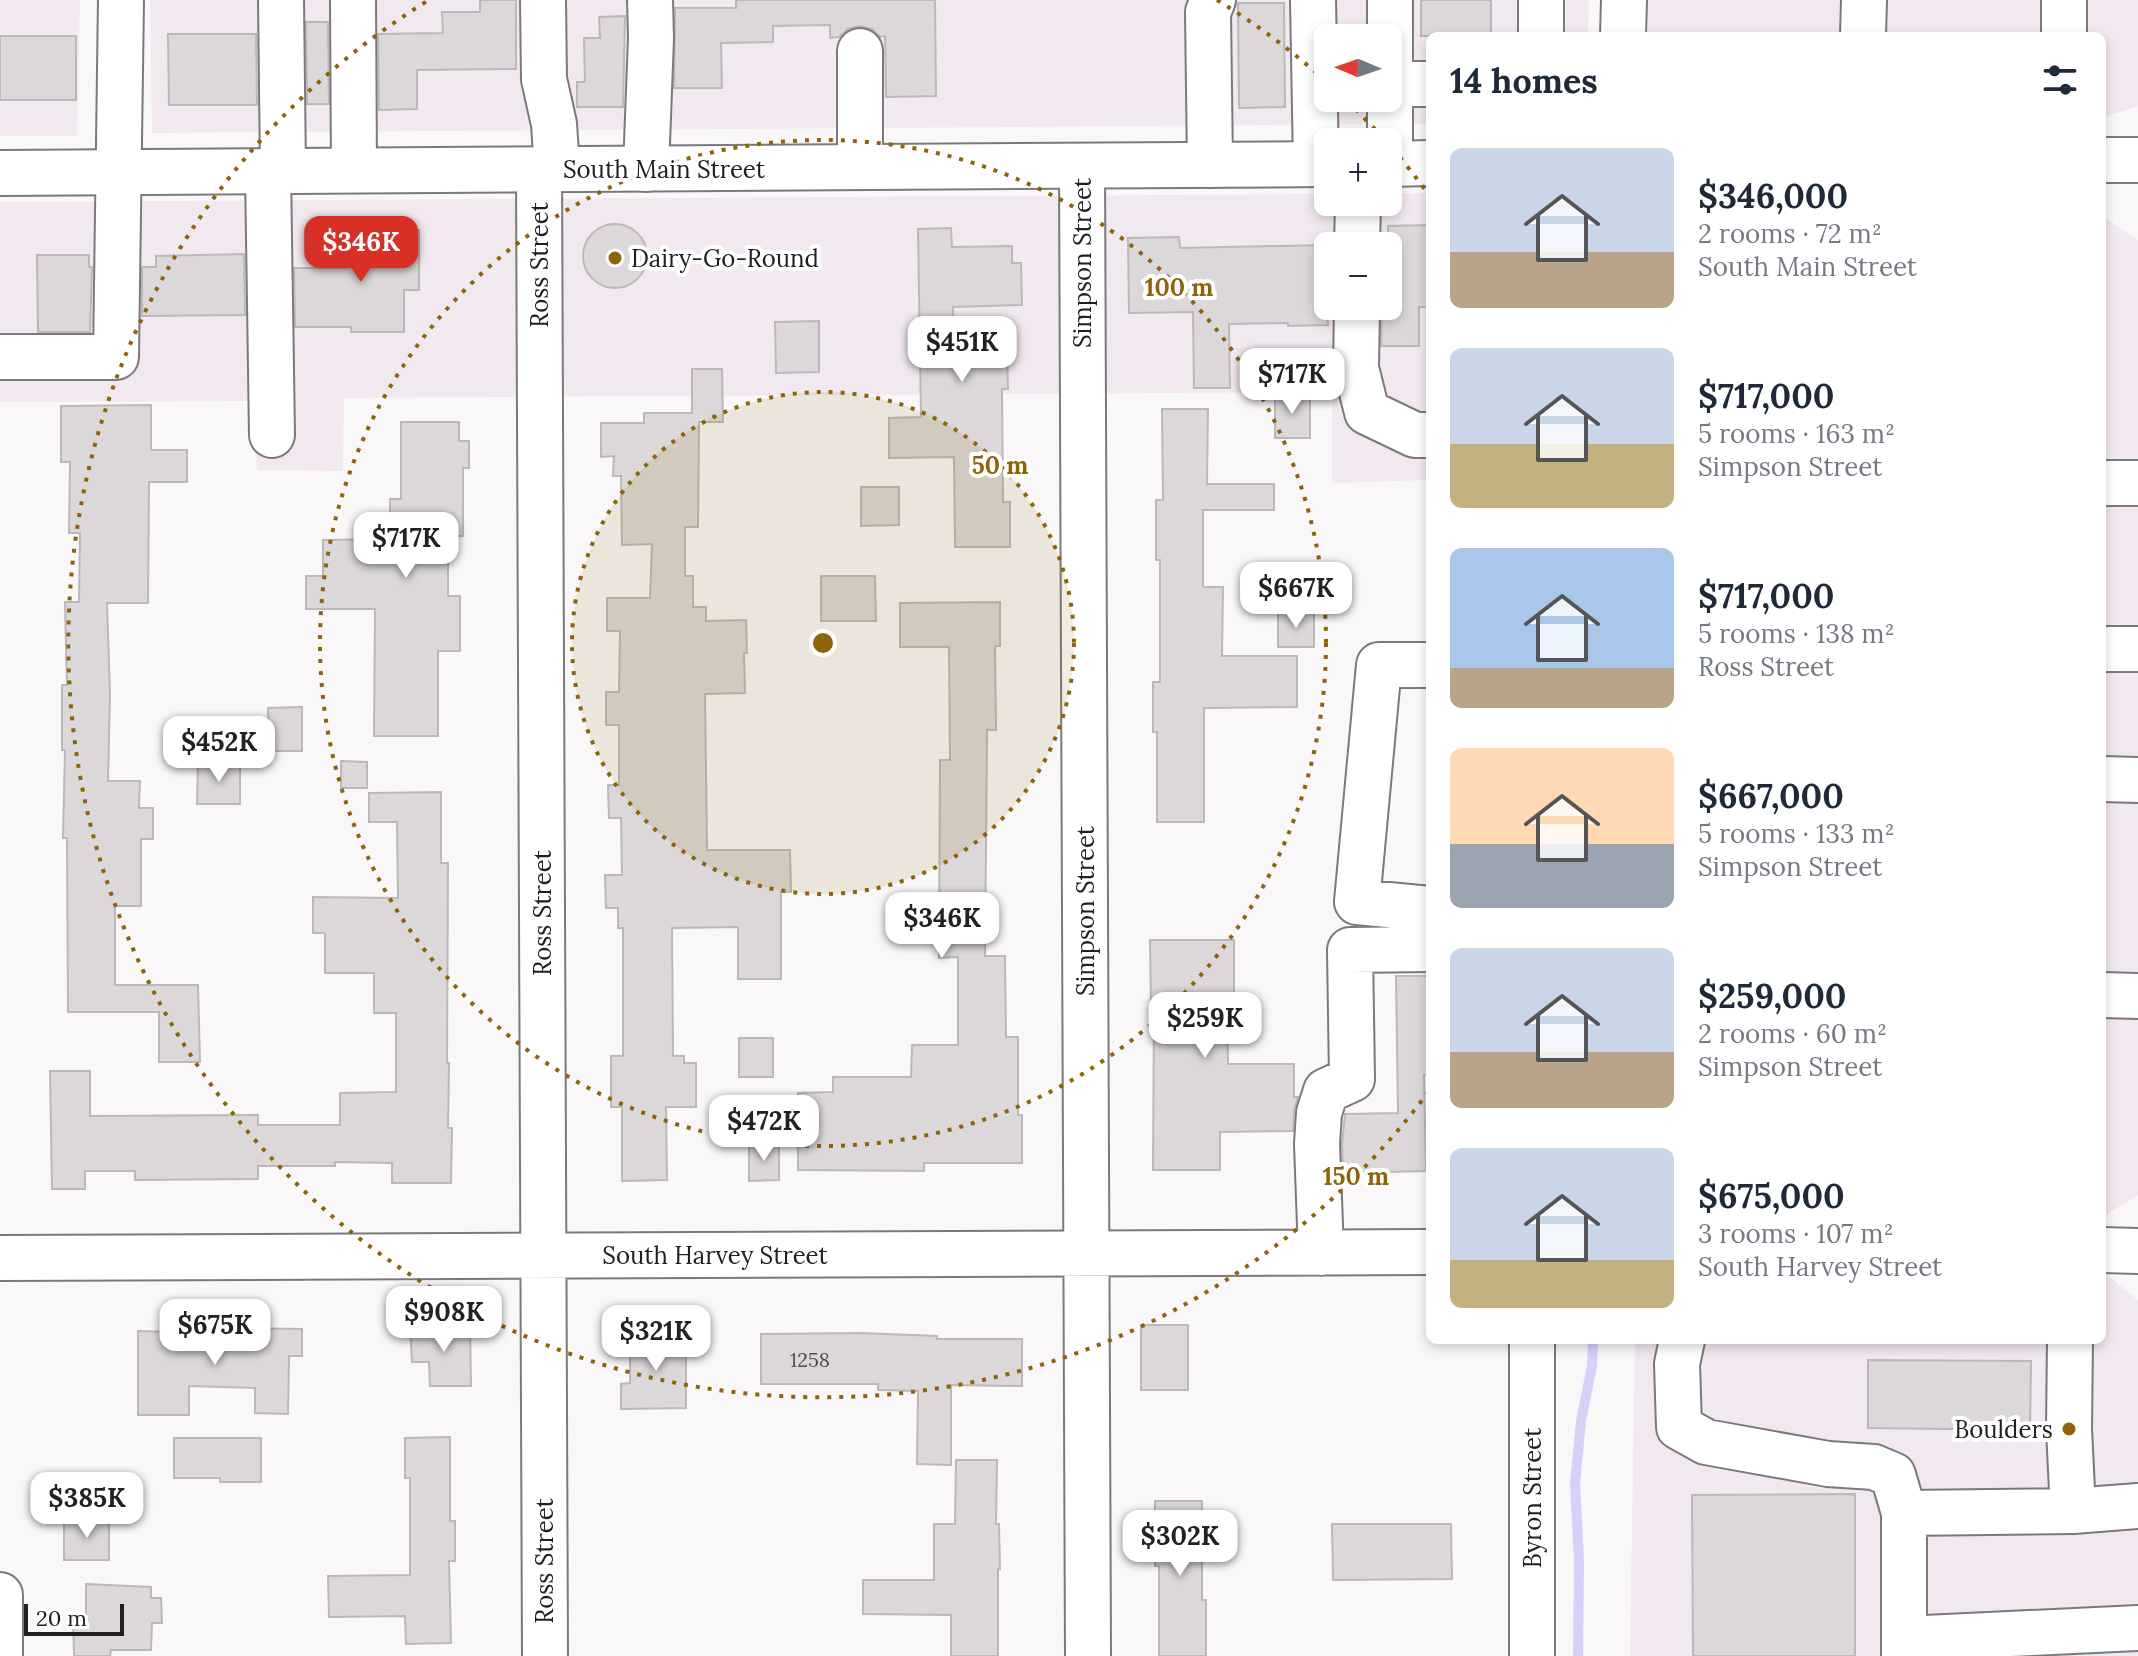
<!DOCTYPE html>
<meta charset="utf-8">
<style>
body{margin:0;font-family:Lora,serif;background:#f6f6f7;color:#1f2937;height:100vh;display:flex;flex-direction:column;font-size:30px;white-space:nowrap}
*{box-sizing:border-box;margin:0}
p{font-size:26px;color:#747a83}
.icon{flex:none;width:44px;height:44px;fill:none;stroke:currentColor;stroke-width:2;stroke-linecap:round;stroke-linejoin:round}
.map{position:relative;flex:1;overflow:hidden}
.side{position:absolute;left:1426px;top:32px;width:680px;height:1312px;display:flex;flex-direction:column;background:#fff;border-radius:12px;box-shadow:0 4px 12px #0003}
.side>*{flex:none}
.needle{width:52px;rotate:272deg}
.fabs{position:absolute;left:1314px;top:24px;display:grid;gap:16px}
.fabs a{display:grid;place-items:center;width:88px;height:88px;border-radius:12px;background:#fff;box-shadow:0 4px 12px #0003;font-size:40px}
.scale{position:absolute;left:24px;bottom:20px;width:100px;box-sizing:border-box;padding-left:8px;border:4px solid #212021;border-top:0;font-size:22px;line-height:28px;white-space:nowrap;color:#212021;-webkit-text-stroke:6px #fff;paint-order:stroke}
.price{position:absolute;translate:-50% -68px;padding:0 18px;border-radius:16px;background:#fff;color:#222;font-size:26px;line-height:52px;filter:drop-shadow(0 2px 4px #0008)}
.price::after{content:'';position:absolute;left:50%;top:48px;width:24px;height:18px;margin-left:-12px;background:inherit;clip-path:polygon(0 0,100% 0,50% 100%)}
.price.selected{background:#d93025;color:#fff}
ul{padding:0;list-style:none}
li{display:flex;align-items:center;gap:24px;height:200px;padding:0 24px}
li span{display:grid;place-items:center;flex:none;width:224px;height:160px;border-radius:12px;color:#555}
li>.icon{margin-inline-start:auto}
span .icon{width:96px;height:96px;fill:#fffc;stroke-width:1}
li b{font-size:34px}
h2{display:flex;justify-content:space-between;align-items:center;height:96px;padding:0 24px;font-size:34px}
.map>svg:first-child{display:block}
.built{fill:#f2e8ef;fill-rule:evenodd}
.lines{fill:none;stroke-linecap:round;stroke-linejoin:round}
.stream{stroke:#d7d0f9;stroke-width:10}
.building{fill:#dcd8d9;stroke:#bcb8b9;stroke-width:2}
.minor-casing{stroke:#7c797b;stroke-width:48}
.major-casing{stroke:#7c797b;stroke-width:48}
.minor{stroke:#fff;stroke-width:44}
.major{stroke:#fff;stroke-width:44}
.ring{fill:none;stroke:#8e6409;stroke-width:4;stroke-dasharray:4 8}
.poi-dot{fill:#8e6409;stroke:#fff;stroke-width:3}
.labels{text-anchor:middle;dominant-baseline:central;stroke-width:8;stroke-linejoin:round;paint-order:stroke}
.number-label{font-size:20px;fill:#504e4f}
.street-label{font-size:24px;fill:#212021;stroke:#fff}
.poi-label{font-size:24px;fill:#212021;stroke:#fff;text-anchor:start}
.centre{fill:#8e6409;stroke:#fff;stroke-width:4}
.ring-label{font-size:24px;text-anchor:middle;font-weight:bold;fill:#8e6409;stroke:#fff;stroke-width:8;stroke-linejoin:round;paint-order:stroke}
</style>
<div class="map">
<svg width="2138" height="1656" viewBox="0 0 2138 1656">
<rect width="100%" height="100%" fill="#faf7f9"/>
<path class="built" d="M0,0H80L77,136H0Z
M150,0H1589L1588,36H1430V124L152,133ZM1328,38H1388V98H1328Z
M1648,0H2138V106L2102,118V36H1648Z
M1430,193V480L1332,483V392L344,398L343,471L257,470L254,401L0,402V202L1328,194V202H1388V194ZM1328,246H1388V306H1328Z
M2102,216L2138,240V1195L2102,1217Z
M2102,1271L2138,1300V1656H1630L1635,1340H2102Z"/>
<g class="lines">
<path class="stream" d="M1578,1656L1579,1561L1575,1483L1581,1421L1592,1366L1593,1340"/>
</g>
<path class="building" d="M480,0H516V69L417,70V109L379,110L378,34L443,33L442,12H480Z
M736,0H935L936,96L886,97L885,36L880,37L872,29L859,26L848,29L839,37L830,38V25L773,26V42L721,43L722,88H674L675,8H736Z
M1421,0H1491V36H1421Z
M1238,3H1284L1285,107L1239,108Z
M625,16L623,107H577V82H585L584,38H600L599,17Z
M306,22H328L329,104H307Z
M168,34H256L257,105H169Z
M0,36H76V100H0Z
M583 256a32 32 0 1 1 64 0a32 32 0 1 1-64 0Z
M1430,225V307H1419V346H1381L1382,306H1388V226Z
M951,228L952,247L1012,246V263H1021L1022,305L953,307L954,358L1007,357L1008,389H1002L1003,502H1010V547H955L954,457L889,458V418L921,417L918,229Z
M419,230V290H404V332H351V327H295L294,268H344V231Z
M1179,237L1180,248L1326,245L1328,325L1288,326V323L1229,324L1230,388H1194L1193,312L1129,313L1128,238Z
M244,254L245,315L142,316V267H156V256Z
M37,255H89V267H92L90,332H38Z
M819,321V372L776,373L775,322Z
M692,369H722L723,422H699L698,527H685V576H693V607H706V621L746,620L747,653H744L745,693L705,694L707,850H790L791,892H781V979H738V927L672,928L673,1056H684V1063H696V1107H666L667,1180L622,1181V1107H611V1056H623V928H618V908H606L605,875H622L621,818H609L608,785H619V725H606V692H619L620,631H607V598H650L652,544L622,545L621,476H613L614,456L601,457V423H644V413H692Z
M1275,395H1310V438H1275Z
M151,405V450H187V482H149L148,603H107L110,694L108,781H140L139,808H153V839H141V906H115V985H198L200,1062H159V1012H68L67,838H63L65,750H62V685H67L65,602H79L80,533H69L70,462H61V406Z
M1162,409H1208L1207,484H1274V510H1203V587H1223L1222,656H1297V707L1204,708V822H1157V732H1153V682H1160V560H1156V500H1163Z
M401,422H459V441H469V468H463V536H448V596H460V651H438V736H374L375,609H306V576H323V540L390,539V499H401Z
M861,487H899V525L861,526Z
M821,576H875L876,621H821Z
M1000,602V646H995L996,730H987L985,956H1005L1006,1037H1018V1115H1022V1163H924V1171L798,1170V1093L833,1092V1077H911L912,1045H958V957L939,958L940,760H950L949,647H900V603Z
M1278,612H1314V647H1278Z
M302,707V751H269L268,708Z
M341,761L367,762V788H341Z
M198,763H240V804H197Z
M441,792V863H448L447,1063H449L448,1128H452L451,1183H392V1163L335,1162V1166H258V1179L135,1180V1171H85V1189H52L50,1071H90V1116L258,1115V1125H340V1093L396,1092V1013H374V973H325V933H313V897L398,898L397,822H369V793Z
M1150,940H1234V1004H1227L1228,1064H1294V1097H1298L1294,1111L1293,1131L1220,1132V1170H1153L1154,1012H1151Z
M1396,976H1430V1075H1424L1426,1171L1343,1173L1342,1144L1345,1114L1398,1113Z
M739,1038H773V1077H739Z
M749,1145H779V1180L749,1181Z
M1141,1325H1188V1390H1141Z
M470,1327L471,1386H430L429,1362H412L410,1328Z
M237,1328L302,1329V1356H289L288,1414L255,1413V1388L189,1386V1415H138V1331L237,1334Z
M860,1333L937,1336V1339H1022V1386L951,1385V1465L917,1464L918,1391L878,1390V1384H761V1334Z
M686,1335V1408L621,1409V1384L630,1383V1336Z
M1868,1360L2031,1361L2030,1430L1868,1428Z
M450,1437V1521H455V1561H449L451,1643L406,1644L405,1616L329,1617L328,1576L410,1575V1478H405V1438Z
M174,1438H261V1482H220V1478H174Z
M956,1460H997L996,1524H999L1000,1569H998V1656H951V1615L863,1614V1580H934V1524H955Z
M1855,1494V1656H1693L1692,1495Z
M1155,1501H1202V1600H1206V1656H1159V1566H1155Z
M109,1519V1560H64V1520Z
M1332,1524H1451L1452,1579L1333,1580Z
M86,1584L151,1587V1598H161L162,1623H152L151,1650H111L110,1656H74L73,1619L86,1618Z"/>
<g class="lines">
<defs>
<path id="minor" d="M281,0L283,171
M353,0L354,170
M543,0L544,79L554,124L557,169
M1313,0L1316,164
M1390,0V84H1430
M1541,0V36
M1623,36L1624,0
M1863,36L1864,0
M2064,36V0
M1390,84V164
M1210,165L1208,12L1213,0
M1082,166L1088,1656
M860,167V51
M539,169L545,1656
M646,169L651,38L650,0
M268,171L272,435
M1357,246L1358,202
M1357,306L1356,368L1367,412L1415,435H1430
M0,357H116L121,0
M2102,483H2138
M2102,649H2138
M1430,665H1379L1357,902L1430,909
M2102,779L2138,780
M2102,995L2138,996
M2102,1250L2138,1251
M1321,1253L1317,1144L1319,1113L1326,1091L1352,1079L1350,950L1430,949
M0,1258L1430,1252
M1682,1340L1677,1364L1679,1427L1706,1442L1828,1464L1874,1467L1893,1475L1904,1513V1656
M2070,1340L2069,1429L2073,1511
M1904,1513L2073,1511L2138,1506
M0,1595V1656
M1904,1639L2138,1628
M1532,1656V1340"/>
<path id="major" d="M2102,160H2138
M1388,164L1430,163
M0,173L1328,164"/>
</defs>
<use href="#minor" class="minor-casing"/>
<use href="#major" class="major-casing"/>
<use href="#minor" class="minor"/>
<use href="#major" class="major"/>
</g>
<circle cx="823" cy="643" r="251" fill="#8e6409" fill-opacity=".12"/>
<g class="ring">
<circle cx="823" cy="643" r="251"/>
<circle cx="823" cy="643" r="503"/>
<path d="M1429 1091A754 754 0 1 1 429 0M1217 0A754 754 0 0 1 1328 83M1347 101A754 754 0 0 1 1383 138M1392 148A754 754 0 0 1 1429 195"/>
</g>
<g class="poi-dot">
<circle cx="615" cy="258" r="8"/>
<circle cx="2069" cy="1429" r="8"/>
</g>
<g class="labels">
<g class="number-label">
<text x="810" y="1359">1258</text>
</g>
<g class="street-label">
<text x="664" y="169">South Main Street</text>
<text transform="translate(1082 263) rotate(-90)">Simpson Street</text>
<text transform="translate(539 265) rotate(-90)">Ross Street</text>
<text transform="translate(1085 911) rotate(-90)">Simpson Street</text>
<text transform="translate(542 913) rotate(-90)">Ross Street</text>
<text x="715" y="1255">South Harvey Street</text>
<text transform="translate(1532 1498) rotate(-90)">Byron Street</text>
<text transform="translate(544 1561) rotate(-90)">Ross Street</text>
</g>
<g class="poi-label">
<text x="631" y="258">Dairy-Go-Round</text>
<text x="2053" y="1429" text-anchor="end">Boulders</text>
</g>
</g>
<circle cx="823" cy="643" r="12" class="centre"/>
<g class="ring-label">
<text x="1179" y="296">100 m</text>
<text x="1000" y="474">50 m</text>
<text x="1356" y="1185">150 m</text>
</g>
</svg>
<div class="fabs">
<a><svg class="needle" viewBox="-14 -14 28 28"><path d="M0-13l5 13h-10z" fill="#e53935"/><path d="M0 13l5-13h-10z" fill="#747a83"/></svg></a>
<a>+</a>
<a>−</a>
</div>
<div class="scale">20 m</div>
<b class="price selected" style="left:361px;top:284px">$346K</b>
<b class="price" style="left:962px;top:384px">$451K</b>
<b class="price" style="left:1292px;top:416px">$717K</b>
<b class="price" style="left:406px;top:580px">$717K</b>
<b class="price" style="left:1296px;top:630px">$667K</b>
<b class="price" style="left:219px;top:784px">$452K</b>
<b class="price" style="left:942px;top:960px">$346K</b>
<b class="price" style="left:1205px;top:1060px">$259K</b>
<b class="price" style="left:764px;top:1163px">$472K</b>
<b class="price" style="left:444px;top:1354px">$908K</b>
<b class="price" style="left:215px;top:1367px">$675K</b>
<b class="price" style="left:656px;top:1373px">$321K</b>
<b class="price" style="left:87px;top:1540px">$385K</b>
<b class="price" style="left:1180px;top:1578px">$302K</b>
<section class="side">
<h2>14 homes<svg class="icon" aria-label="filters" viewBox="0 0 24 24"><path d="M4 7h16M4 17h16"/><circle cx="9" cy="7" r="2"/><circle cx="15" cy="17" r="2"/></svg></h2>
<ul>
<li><span style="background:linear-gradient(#c9d6e8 65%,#b9a48a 0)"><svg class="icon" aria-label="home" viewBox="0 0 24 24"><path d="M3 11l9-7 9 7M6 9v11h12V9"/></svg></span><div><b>$346,000</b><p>2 rooms · 72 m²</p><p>South Main Street</p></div></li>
<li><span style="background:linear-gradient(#c9d6e8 60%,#c2b280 0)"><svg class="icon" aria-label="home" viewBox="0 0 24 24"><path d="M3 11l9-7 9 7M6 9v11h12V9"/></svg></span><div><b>$717,000</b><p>5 rooms · 163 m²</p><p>Simpson Street</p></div></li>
<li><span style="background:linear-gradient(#a9c7e8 75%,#b9a48a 0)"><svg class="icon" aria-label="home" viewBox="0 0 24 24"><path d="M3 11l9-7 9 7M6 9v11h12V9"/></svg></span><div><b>$717,000</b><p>5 rooms · 138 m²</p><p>Ross Street</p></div></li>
<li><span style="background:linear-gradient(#ffd9b3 60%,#9aa5b1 0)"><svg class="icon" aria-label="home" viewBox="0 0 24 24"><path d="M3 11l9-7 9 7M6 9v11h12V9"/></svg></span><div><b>$667,000</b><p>5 rooms · 133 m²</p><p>Simpson Street</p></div></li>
<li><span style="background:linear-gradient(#c9d6e8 65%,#b9a48a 0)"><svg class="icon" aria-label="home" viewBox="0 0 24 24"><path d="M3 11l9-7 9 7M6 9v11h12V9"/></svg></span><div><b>$259,000</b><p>2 rooms · 60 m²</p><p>Simpson Street</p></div></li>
<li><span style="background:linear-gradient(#c9d6e8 70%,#c2b280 0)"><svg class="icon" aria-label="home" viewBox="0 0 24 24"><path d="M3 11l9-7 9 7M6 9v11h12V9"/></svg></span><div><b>$675,000</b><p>3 rooms · 107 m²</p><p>South Harvey Street</p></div></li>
</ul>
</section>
</div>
